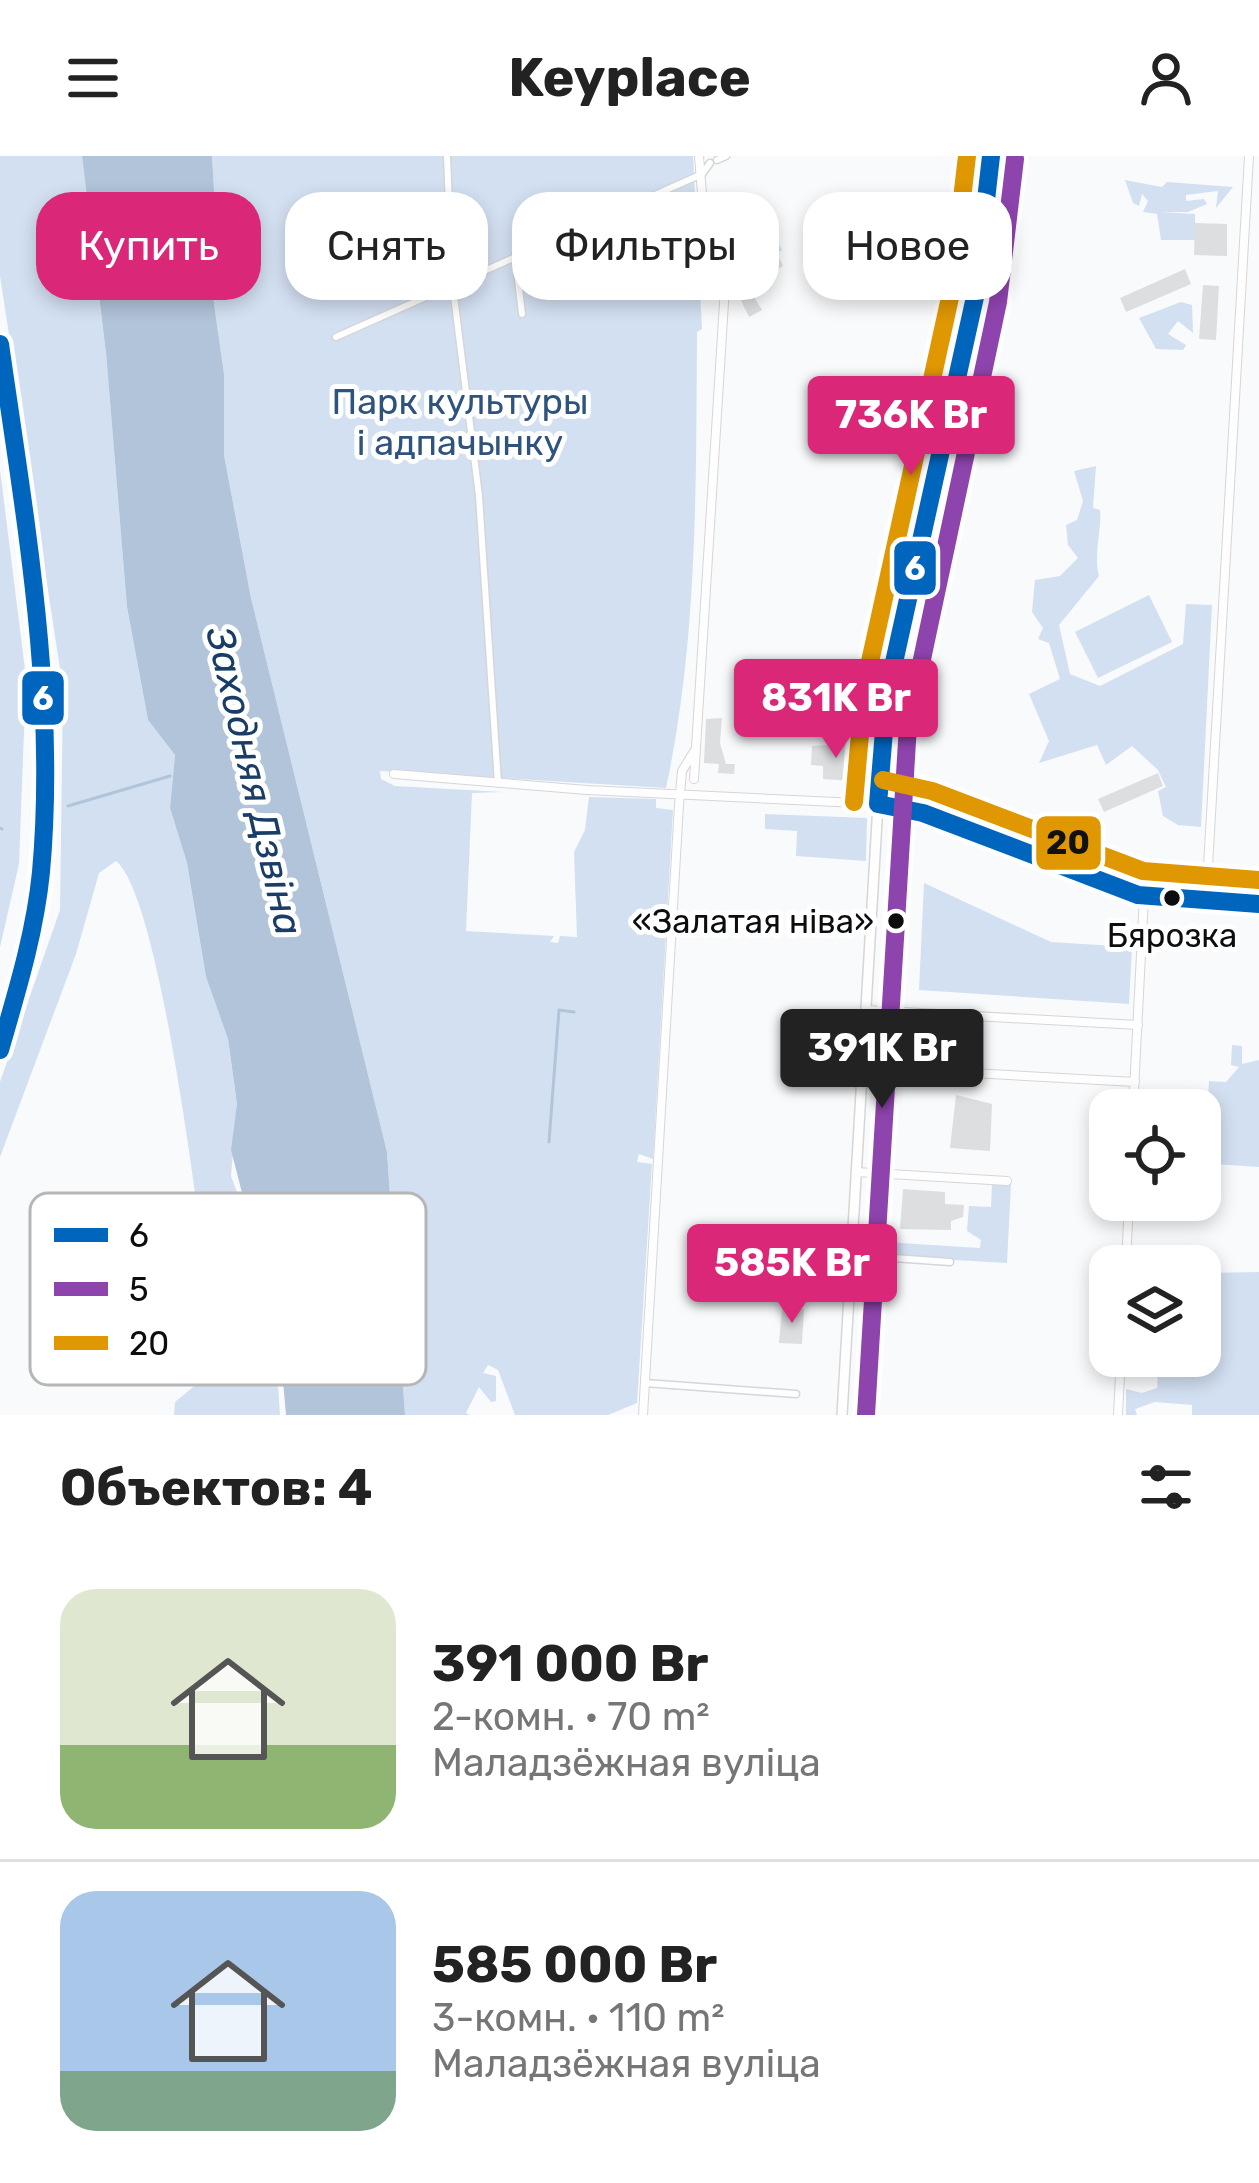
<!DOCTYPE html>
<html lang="ru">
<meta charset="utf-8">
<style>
body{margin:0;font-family:Rubik,sans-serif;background:#f2f2f2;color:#222;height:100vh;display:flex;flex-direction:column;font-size:45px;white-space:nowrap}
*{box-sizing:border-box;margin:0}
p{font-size:39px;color:#767676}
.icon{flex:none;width:66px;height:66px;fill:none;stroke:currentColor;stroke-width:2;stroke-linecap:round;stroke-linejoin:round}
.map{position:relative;height:1259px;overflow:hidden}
.sheet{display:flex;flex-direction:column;background:#fff;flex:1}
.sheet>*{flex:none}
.top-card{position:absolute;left:36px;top:36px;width:1188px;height:108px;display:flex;gap:24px}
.buttons{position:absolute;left:1089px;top:933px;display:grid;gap:24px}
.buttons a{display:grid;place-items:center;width:132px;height:132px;border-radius:24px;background:#fff;box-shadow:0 6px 18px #0003;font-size:60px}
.price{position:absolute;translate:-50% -102px;padding:0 27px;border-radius:12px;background:#db2777;color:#fff;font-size:39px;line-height:78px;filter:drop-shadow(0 3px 6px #0008)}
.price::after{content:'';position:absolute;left:50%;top:72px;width:36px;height:27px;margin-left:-18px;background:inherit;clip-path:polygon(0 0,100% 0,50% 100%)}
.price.active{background:#222;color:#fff}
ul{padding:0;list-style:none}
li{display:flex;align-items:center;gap:36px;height:300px;padding:0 60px}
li+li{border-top:3px solid #e0e0e0}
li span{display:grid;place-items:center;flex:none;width:336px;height:240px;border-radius:36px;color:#555}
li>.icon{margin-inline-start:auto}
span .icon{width:144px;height:144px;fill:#fffc;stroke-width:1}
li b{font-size:51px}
h2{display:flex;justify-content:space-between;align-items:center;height:144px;padding:0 60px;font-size:51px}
.tag{padding:0 42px;border-radius:36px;background:#fff;box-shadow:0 6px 18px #0003;font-size:42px;line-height:108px}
.tag.active{background:#db2777;color:#fff}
header{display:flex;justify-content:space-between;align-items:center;height:156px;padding:0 60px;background:#fff;font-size:54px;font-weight:700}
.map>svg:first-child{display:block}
.green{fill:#d3e0f2}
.water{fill:#b2c4da}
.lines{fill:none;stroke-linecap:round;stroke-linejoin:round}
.stream{stroke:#b2c4da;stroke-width:3}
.building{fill:#dcdee0}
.pedestrian-casing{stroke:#d5d6d8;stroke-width:9}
.minor-casing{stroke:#d5d6d8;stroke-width:10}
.tertiary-casing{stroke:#d5d6d8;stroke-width:12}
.secondary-casing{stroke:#d5d6d8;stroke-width:14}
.primary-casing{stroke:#d5d6d8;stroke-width:15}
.pedestrian{stroke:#fefeff;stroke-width:6}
.minor{stroke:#fefeff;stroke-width:8}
.tertiary{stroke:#fefeff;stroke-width:9}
.secondary{stroke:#fefeff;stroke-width:10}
.primary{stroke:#fefeff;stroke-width:12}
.bus-1-casing{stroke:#fff;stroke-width:27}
.bus-2-casing{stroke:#fff;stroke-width:27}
.bus-3-casing{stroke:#fff;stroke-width:27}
.bus-1{stroke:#0065bd;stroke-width:18}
.bus-2{stroke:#8e44ad;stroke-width:18}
.bus-3{stroke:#df9702;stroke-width:18}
.bus-dot{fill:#0b0d0f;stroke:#fff;stroke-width:4.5}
.labels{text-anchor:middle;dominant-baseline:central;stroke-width:10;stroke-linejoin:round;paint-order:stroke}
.bus-label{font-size:33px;fill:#0b0d0f;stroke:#fff;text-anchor:end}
.park-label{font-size:36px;fill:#2f537f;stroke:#fff}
.water-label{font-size:39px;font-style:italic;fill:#1a3d67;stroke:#fff}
.key{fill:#fff;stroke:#b6b6b7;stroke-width:3}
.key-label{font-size:33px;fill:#0b0d0f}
.line-badge{stroke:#fff;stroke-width:4.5}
.badge-label{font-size:33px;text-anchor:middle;font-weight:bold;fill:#fff}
.pale-badge-label{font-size:33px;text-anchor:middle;font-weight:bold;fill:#111}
</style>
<header><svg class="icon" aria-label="menu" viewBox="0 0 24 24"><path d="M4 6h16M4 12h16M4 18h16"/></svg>Keyplace<svg class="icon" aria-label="person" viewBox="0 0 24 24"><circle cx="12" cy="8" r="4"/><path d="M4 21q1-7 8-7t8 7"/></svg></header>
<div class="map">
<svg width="1259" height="1259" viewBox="0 0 1259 1259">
<rect width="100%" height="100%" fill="#f8fafc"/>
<path class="green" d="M0,0H82L106,197L127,451L148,564L175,599L170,652L187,707L206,821L228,883L237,948L231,1020L251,1074L275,1182L280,1259H174L175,1246L205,1221L216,1202C206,1121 164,744 116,705L99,717L76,798L0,1001V926L60,754L63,532L0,120Z
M212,0H693L702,173L697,176C696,328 698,483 666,632L380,615L381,623L395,630L503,636L472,637L466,775L554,780L550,786L558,787L560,780L577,781L574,696L585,674L589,641L656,643V652L673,654L653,1003L639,998L637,1006L652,1008L637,1247L608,1259H515L498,1214L488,1209L483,1217L496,1220V1245L491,1246L479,1231L466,1257L470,1259H405L387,996L251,442L224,299V218L213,141L218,100Z
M1125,24L1162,31L1167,26L1233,31L1216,52L1218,35L1186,39V45L1204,43L1207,48L1188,56H1160L1195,58V84H1161L1157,58L1143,56L1148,45L1142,38L1139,50L1133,47Z
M847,39L859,42L861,53L868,39L897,50L905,41L912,49L898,62L868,72L857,67L853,77L836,84L829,69L844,58L840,45Z
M736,54L763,61L782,94L730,121L731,112L764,96L761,92L731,106Z
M927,84L954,91L956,111L941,139L929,131L920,141L913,137L917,121L872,131L868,143L831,132L839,125V113L857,114L869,107L874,115L879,112L876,99L902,101L913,88Z
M1181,146L1192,149L1193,177L1178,165L1168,178L1186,189L1183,194L1156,193L1139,162Z
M1096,310L1093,352L1100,354C1102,375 1093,398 1099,420L1059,469L1070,518L1100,530L1183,488L1186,448L1212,449L1201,671L1178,669L1163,660L1158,635L1166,631L1158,614L1132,590L1106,609L1097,589L1039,607L1049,585L1029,538L1060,523L1049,487L1038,483L1043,472L1032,456L1035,424L1060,420L1078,402L1068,389L1066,369L1077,364L1083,345L1074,315Z
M0,314L26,522L19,708L0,791Z
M1149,439L1172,486L1098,522L1075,476Z
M765,658L867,662L866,705L796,700L797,675L765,673Z
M924,727L1051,786L1132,791L1129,848L919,834Z
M1232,889L1242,890V908L1259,904V1011L1200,1007V967H1207L1209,925L1226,926L1239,911L1231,909Z
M992,1027L1011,1028L1007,1107L870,1099L868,1085L980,1092L981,1084L967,1075L969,1050L991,1051Z
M1259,1116V1259H1192V1249L1155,1246L1135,1253L1137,1259H1126V1233L1142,1237L1157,1232L1159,1200H1200V1117Z"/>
<path class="water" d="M82,0H212L218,100L213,141L224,218V299L251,442L387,996L405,1259H286L279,1180L231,994L237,948L228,883L206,821L187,707L170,652L175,599L148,564L127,451L106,197Z"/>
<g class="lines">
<path class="stream" d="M68,650L170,620
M0,672L2,673
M549,986L559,854L574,856"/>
</g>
<path class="building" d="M1195,67L1227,68V100L1194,99Z
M777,98L783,110L747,129L762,154L749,161L730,122Z
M1185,113L1191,128L1126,156L1120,142Z
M1203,129L1219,130L1216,184L1199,183Z
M722,562L720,587L726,608H735L734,618L718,617L719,608L704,607L706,563Z
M843,588L856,589L854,625L823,623V610L811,609L812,590Z
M1158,617L1163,630L1104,656L1098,643Z
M956,939L992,948L990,995L950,992Z
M903,1033L945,1036V1048L964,1049L963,1061L951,1065V1074L900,1073Z
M782,1152L804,1153L802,1188L779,1187Z"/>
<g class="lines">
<defs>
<path id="pedestrian" d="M447,0L452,124L479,340L498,627
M717,4L726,0
M515,99L522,158
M336,181L702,18L710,7
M851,1099L950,1106
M645,1227L796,1238"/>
<path id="minor" d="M394,618L587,634L878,648
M694,623L725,131L705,76L699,0
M1206,745L1249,0
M866,854L1138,869
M862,911L1135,926
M1133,954L1144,740
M856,1016L1007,1025
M1126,1110L1129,1044
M643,1259L679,649L682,615L695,594
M1118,1259L1121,1200"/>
<path id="tertiary" d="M842,1259L878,648"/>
<path id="secondary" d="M991,0L975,141L887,538L878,648L923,657L1138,739L1259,748"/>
<path id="primary" d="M0,188C32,422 85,664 0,894"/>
</defs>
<use href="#pedestrian" class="pedestrian-casing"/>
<use href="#minor" class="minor-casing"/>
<use href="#tertiary" class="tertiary-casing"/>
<use href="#secondary" class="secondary-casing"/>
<use href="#primary" class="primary-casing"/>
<use href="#pedestrian" class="pedestrian"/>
<use href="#minor" class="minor"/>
<use href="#tertiary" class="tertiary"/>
<use href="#secondary" class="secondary"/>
<use href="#primary" class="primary"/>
<defs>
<path id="bus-1" d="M0,188C25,363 57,539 41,716C35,777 17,835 0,894
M878,648L887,538L975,141L991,0
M878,648L923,657L1138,739L1259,748"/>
<path id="bus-2" d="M866,1259L908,569L998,146L1015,3"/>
<path id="bus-3" d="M883,624L932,635L1143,715L1259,724
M854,646L864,533L951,137L967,0"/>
</defs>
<use href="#bus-1" class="bus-1-casing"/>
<use href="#bus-2" class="bus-2-casing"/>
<use href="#bus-3" class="bus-3-casing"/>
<use href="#bus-1" class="bus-1"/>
<use href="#bus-2" class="bus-2"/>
<use href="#bus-3" class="bus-3"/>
</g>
<g class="bus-dot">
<circle cx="1172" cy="742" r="10"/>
<circle cx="896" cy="765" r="10"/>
</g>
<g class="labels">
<g class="bus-label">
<text x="874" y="765">«Залатая ніва»</text>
<text x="1172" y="779" text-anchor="middle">Бярозка</text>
</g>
<g class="park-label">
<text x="460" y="245">Парк культуры<tspan x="460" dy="41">і адпачынку</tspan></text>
</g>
<g class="water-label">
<text transform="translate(254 625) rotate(77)">Заходняя Дзвіна</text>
</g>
</g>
<rect x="30" y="1037" width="396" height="192" rx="18" class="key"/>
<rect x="54" y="1072" width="54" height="14" fill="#0065bd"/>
<rect x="54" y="1126" width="54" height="14" fill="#8e44ad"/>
<rect x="54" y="1180" width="54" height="14" fill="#df9702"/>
<g class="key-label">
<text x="129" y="1091">6</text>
<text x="129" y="1145">5</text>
<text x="129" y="1199">20</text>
</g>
<g class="line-badge">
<rect x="892" y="383" width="46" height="58" rx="12" fill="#0065bd"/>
<rect x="20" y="513" width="46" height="58" rx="12" fill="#0065bd"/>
<rect x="1034" y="658" width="69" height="58" rx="12" fill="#df9702"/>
</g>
<g class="badge-label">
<text x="915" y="424">6</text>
<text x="43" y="554">6</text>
</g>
<g class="pale-badge-label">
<text x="1068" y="698">20</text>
</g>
</svg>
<div class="buttons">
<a><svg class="icon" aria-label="locate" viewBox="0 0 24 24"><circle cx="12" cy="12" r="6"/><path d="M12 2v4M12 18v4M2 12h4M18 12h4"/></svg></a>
<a><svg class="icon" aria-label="layers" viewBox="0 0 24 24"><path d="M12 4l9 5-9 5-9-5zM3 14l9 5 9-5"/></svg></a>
</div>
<b class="price" style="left:911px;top:322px">736K Br</b>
<b class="price" style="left:836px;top:605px">831K Br</b>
<b class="price active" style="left:882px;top:955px">391K Br</b>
<b class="price" style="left:792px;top:1170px">585K Br</b>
<div class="top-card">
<a class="tag active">Купить</a>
<a class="tag">Снять</a>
<a class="tag">Фильтры</a>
<a class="tag">Новое</a>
</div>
</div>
<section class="sheet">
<h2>Объектов: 4<svg class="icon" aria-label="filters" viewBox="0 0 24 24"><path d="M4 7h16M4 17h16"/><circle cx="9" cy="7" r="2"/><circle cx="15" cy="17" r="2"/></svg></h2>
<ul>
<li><span style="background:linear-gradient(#dfe7d0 65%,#8fb573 0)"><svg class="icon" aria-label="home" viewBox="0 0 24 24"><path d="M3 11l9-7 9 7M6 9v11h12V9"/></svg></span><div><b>391 000 Br</b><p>2-комн. · 70 m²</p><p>Маладзёжная вуліца</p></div></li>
<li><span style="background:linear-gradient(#a9c7e8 75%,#7fa58c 0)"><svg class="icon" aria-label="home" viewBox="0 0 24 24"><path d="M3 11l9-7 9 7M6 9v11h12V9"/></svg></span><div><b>585 000 Br</b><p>3-комн. · 110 m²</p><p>Маладзёжная вуліца</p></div></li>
</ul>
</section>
